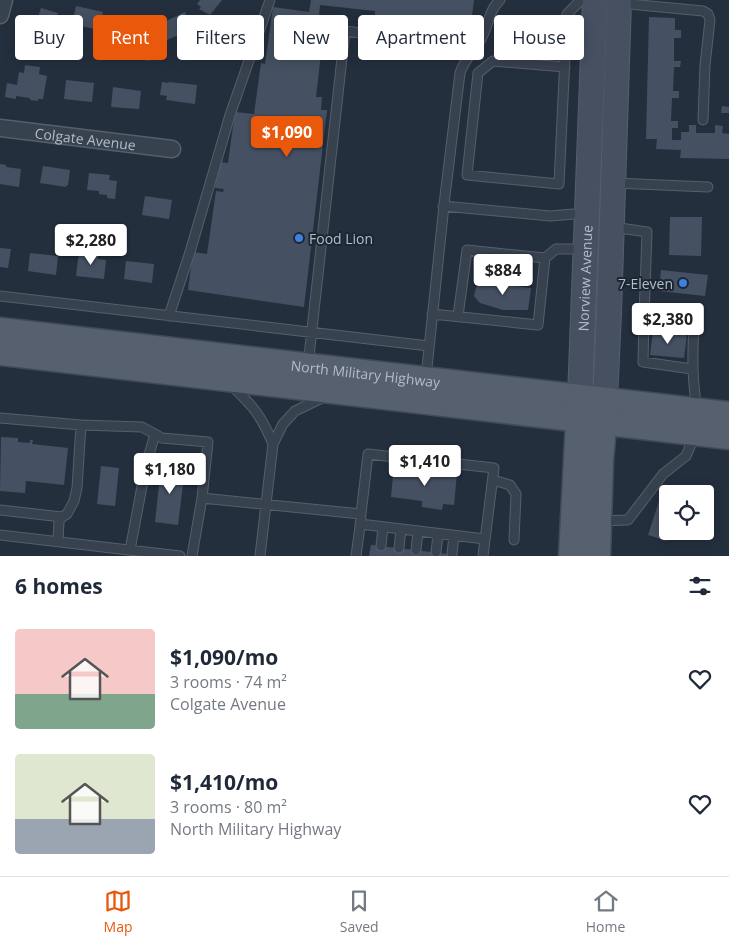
<!DOCTYPE html>
<meta charset="utf-8">
<style>
body{margin:0;font-family:"Open Sans",sans-serif;background:#f6f6f7;color:#1f2937;height:100vh;display:flex;flex-direction:column;font-size:19px;white-space:nowrap}
*{box-sizing:border-box;margin:0}
p{font-size:16px;color:#747a83}
.icon{flex:none;width:28px;height:28px;fill:none;stroke:currentColor;stroke-width:2;stroke-linecap:round;stroke-linejoin:round}
.map{position:relative;height:556px;overflow:hidden}
.drawer{display:flex;flex-direction:column;background:#fff;flex:1}
.drawer>*{flex:none}
.top-card{position:absolute;left:15px;top:15px;width:700px;height:45px;display:flex;gap:10px}
.tools{position:absolute;left:659px;top:485px;display:grid;gap:10px}
.tools a{display:grid;place-items:center;width:55px;height:55px;border-radius:5px;background:#fff;box-shadow:0 2px 12px #0003;font-size:25px}
.price{position:absolute;translate:-50% -42px;padding:0 11px;border-radius:5px;background:#fff;color:#222;font-size:16px;line-height:32px;filter:drop-shadow(0 1px 2px #0008)}
.price::after{content:'';position:absolute;left:50%;top:30px;width:15px;height:11px;margin-left:-8px;background:inherit;clip-path:polygon(0 0,100% 0,50% 100%)}
.price.current{background:#ea580c;color:#fff}
ul{padding:0;list-style:none}
li{display:flex;align-items:center;gap:15px;height:125px;padding:0 15px}
li span{display:grid;place-items:center;flex:none;width:140px;height:100px;border-radius:5px;color:#555}
li>.icon{margin-inline-start:auto}
span .icon{width:60px;height:60px;fill:#fffc;stroke-width:1}
li b{font-size:21px}
h2{display:flex;justify-content:space-between;align-items:center;height:60px;padding:0 15px;font-size:21px}
.pill{padding:0 18px;border-radius:5px;background:#fff;box-shadow:0 2px 12px #0003;font-size:18px;line-height:45px}
.pill.current{background:#ea580c;color:#fff}
.tabs{display:flex;justify-content:space-around;align-items:center;height:70px;border-top:1px solid #e0e1e3;background:#fff;font-size:14px;color:#747a83}
.tabs a{display:grid;justify-items:center;gap:2px}
.tabs .current{color:#ea580c}
.map>svg:first-child{display:block}
.building{fill:#455162}
.lines{fill:none;stroke-linecap:round;stroke-linejoin:round}
.lane-casing{stroke:#565f6c;stroke-width:11}
.street-casing{stroke:#565f6c;stroke-width:19}
.secondary-casing{stroke:#565f6c;stroke-width:26}
.primary-casing{stroke:#414a57;stroke-width:29}
.lane{stroke:#38414e;stroke-width:9}
.street{stroke:#38414e;stroke-width:16}
.secondary{stroke:#465061;stroke-width:24}
.primary{stroke:#56606e;stroke-width:26}
.shop-dot{fill:#3f7fe0;stroke:#1d2633;stroke-width:2}
.labels{text-anchor:middle;dominant-baseline:central;stroke-width:4;stroke-linejoin:round;paint-order:stroke}
.street-label{font-size:14px;fill:#b4bcc9;stroke:#1d2633}
.poi-label{font-size:14px;fill:#b4bcc9;stroke:#1d2633;text-anchor:start}
</style>
<div class="map">
<svg width="729" height="556" viewBox="0 0 729 556">
<rect width="100%" height="100%" fill="#242f3e"/>
<path class="building" d="M200,0H222L210,15L199,9L201,7L197,4Z
M311,0H474L471,24H475L473,35L412,28L413,22L375,17V11L320,5L318,26L324,27L316,97H322L321,110H327L304,307L188,290L193,252L207,254L216,191L223,192L224,189L215,188L218,162L228,163L235,112L254,114L261,63L265,64L273,7L309,12Z
M76,6L103,12L99,30L72,24Z
M41,8L58,13L50,41L32,35Z
M185,12L192,29L167,40L160,24Z
M649,17L675,18V30H681V38H674V61H681L680,67H674L673,91H679V98H672L671,121H678V128H672V140H681V132H689V125H696V133H715V125L723,126L722,133L729,134V159L680,158L681,150L656,149L657,139H646Z
M119,18L146,22L143,40L116,37L118,19Z
M152,44L155,59L146,61L143,46Z
M25,65L40,67L39,74L47,76L43,99H38V101L30,100V98L16,96V99L5,97L7,83L17,85L19,72L24,73Z
M66,80L94,83L92,102L64,99Z
M162,82L168,83L169,82L197,85L195,104L166,100L167,96L160,95Z
M113,87L141,91L139,109L111,107Z
M722,106L729,107V113H721Z
M0,164L6,165V167L21,169L19,187L0,184Z
M43,166L70,170L68,185H67L66,187L40,183Z
M89,173L110,175L109,180L117,181L115,199L107,198V195L99,194V191L87,190Z
M145,196L172,200L169,219L142,215Z
M670,217H702L701,256L669,255Z
M0,248L11,249L8,268L0,267Z
M79,251L99,253L98,259L106,260L104,279L76,276Z
M30,253L58,256L56,275L28,271Z
M126,261L154,264L152,283L124,279Z
M661,270L708,275L705,296L659,291Z
M478,281L531,288L528,310H503L480,303L474,296Z
M653,331L687,335L684,358L650,355Z
M1,437L18,438V442L30,443V440H33L32,444L68,448L64,485L26,481L25,493L0,491Z
M101,466L119,468L115,506L97,504Z
M161,466L185,468L178,525L155,522Z
M394,466L457,473L454,505L443,504L442,510L422,507V501L391,497Z
M659,501L668,504V531H669L667,541L648,535Z
M371,545L456,555V556H369Z"/>
<g class="lines">
<defs>
<path id="lane" d="M619,3L703,11L708,14L710,20L705,65L703,120
M565,67L493,61L478,73L467,175L559,184L567,14L580,1
M614,183L708,187
M443,206L550,216L586,213
M613,227L647,232L644,317L648,320L694,328C692,356 692,381 697,408
M545,258L556,249H584
M0,296L429,346
M432,314L538,325L545,258L467,250L458,316
M169,316L190,252L230,115L270,0
M644,317L643,362L692,369
M308,365L345,31L475,47
M426,377L445,196L460,73C465,58 474,52 481,39C489,26 488,11 500,0
M231,385C253,406 261,415 273,444
M0,418L81,425L77,488L74,501L67,514L62,517L59,521L58,542
M81,425L142,427L162,438L208,442L202,498L361,514L368,454L494,468L483,556
M493,480L510,485L516,494L514,540
M0,510L62,517
M601,521L628,520L663,474L686,456L695,435
M360,524L485,539
M0,535L180,556
M381,546L383,527
M399,548L401,529
M130,550L146,465L155,434
M416,550L418,532
M436,552L438,534
M452,554L454,536
M192,556L202,498
M260,556L273,444L283,424L295,411L324,397
M356,556L361,519"/>
<g id="street">
<path d="M0,15L4,0"/>
<path id="s1" d="M0,128L172,149"/>
</g>
<g id="secondary">
<path id="s2" d="M580,397L595,0"/>
<path d="M605,400L609,313L619,0"/>
</g>
<g id="primary">
<path id="s3" d="M0,331L729,415"/>
<path d="M0,352L729,436"/>
<path d="M572,556L580,403"/>
<path d="M597,556L600,460L605,404"/>
</g>
</defs>
<use href="#lane" class="lane-casing"/>
<use href="#street" class="street-casing"/>
<use href="#secondary" class="secondary-casing"/>
<use href="#primary" class="primary-casing"/>
<use href="#lane" class="lane"/>
<use href="#street" class="street"/>
<use href="#secondary" class="secondary"/>
<use href="#primary" class="primary"/>
</g>
<g class="shop-dot">
<circle cx="299" cy="238" r="5"/>
<circle cx="683" cy="283" r="5"/>
</g>
<g class="labels">
<g class="street-label">
<text stroke="none"><textPath href="#s1" startOffset="86">Colgate Avenue</textPath></text>
<text stroke="none"><textPath href="#s2" startOffset="119">Norview Avenue</textPath></text>
<text stroke="none"><textPath href="#s3" startOffset="368">North Military Highway</textPath></text>
</g>
<g class="poi-label">
<text x="309" y="238">Food Lion</text>
<text x="673" y="283" text-anchor="end">7-Eleven</text>
</g>
</g>
</svg>
<div class="tools">
<a><svg class="icon" aria-label="locate" viewBox="0 0 24 24"><circle cx="12" cy="12" r="6"/><path d="M12 2v4M12 18v4M2 12h4M18 12h4"/></svg></a>
</div>
<b class="price current" style="left:287px;top:158px">$1,090</b>
<b class="price" style="left:91px;top:266px">$2,280</b>
<b class="price" style="left:503px;top:296px">$884</b>
<b class="price" style="left:668px;top:345px">$2,380</b>
<b class="price" style="left:425px;top:487px">$1,410</b>
<b class="price" style="left:170px;top:495px">$1,180</b>
<div class="top-card">
<a class="pill">Buy</a>
<a class="pill current">Rent</a>
<a class="pill">Filters</a>
<a class="pill">New</a>
<a class="pill">Apartment</a>
<a class="pill">House</a>
</div>
</div>
<section class="drawer">
<h2>6 homes<svg class="icon" aria-label="filters" viewBox="0 0 24 24"><path d="M4 7h16M4 17h16"/><circle cx="9" cy="7" r="2"/><circle cx="15" cy="17" r="2"/></svg></h2>
<ul>
<li><span style="background:linear-gradient(#f6c9c9 65%,#7fa58c 0)"><svg class="icon" aria-label="home" viewBox="0 0 24 24"><path d="M3 11l9-7 9 7M6 9v11h12V9"/></svg></span><div><b>$1,090/mo</b><p>3 rooms · 74 m²</p><p>Colgate Avenue</p></div><svg class="icon" aria-label="heart" viewBox="0 0 24 24"><path d="M12 20l-8-8c-3-5 5-10 8-4 3-6 11-1 8 4z"/></svg></li>
<li><span style="background:linear-gradient(#dfe7d0 65%,#9aa5b1 0)"><svg class="icon" aria-label="home" viewBox="0 0 24 24"><path d="M3 11l9-7 9 7M6 9v11h12V9"/></svg></span><div><b>$1,410/mo</b><p>3 rooms · 80 m²</p><p>North Military Highway</p></div><svg class="icon" aria-label="heart" viewBox="0 0 24 24"><path d="M12 20l-8-8c-3-5 5-10 8-4 3-6 11-1 8 4z"/></svg></li>
</ul>
</section>
<nav class="tabs">
<a class="current"><svg class="icon" aria-label="map" viewBox="0 0 24 24"><path d="M3 6l6-2 6 2 6-2v14l-6 2-6-2-6 2zM9 4v14M15 6v14"/></svg>Map</a>
<a><svg class="icon" aria-label="saved" viewBox="0 0 24 24"><path d="M7 4h10v16l-5-4-5 4z"/></svg>Saved</a>
<a><svg class="icon" aria-label="home" viewBox="0 0 24 24"><path d="M3 11l9-7 9 7M6 9v11h12V9"/></svg>Home</a>
</nav>
